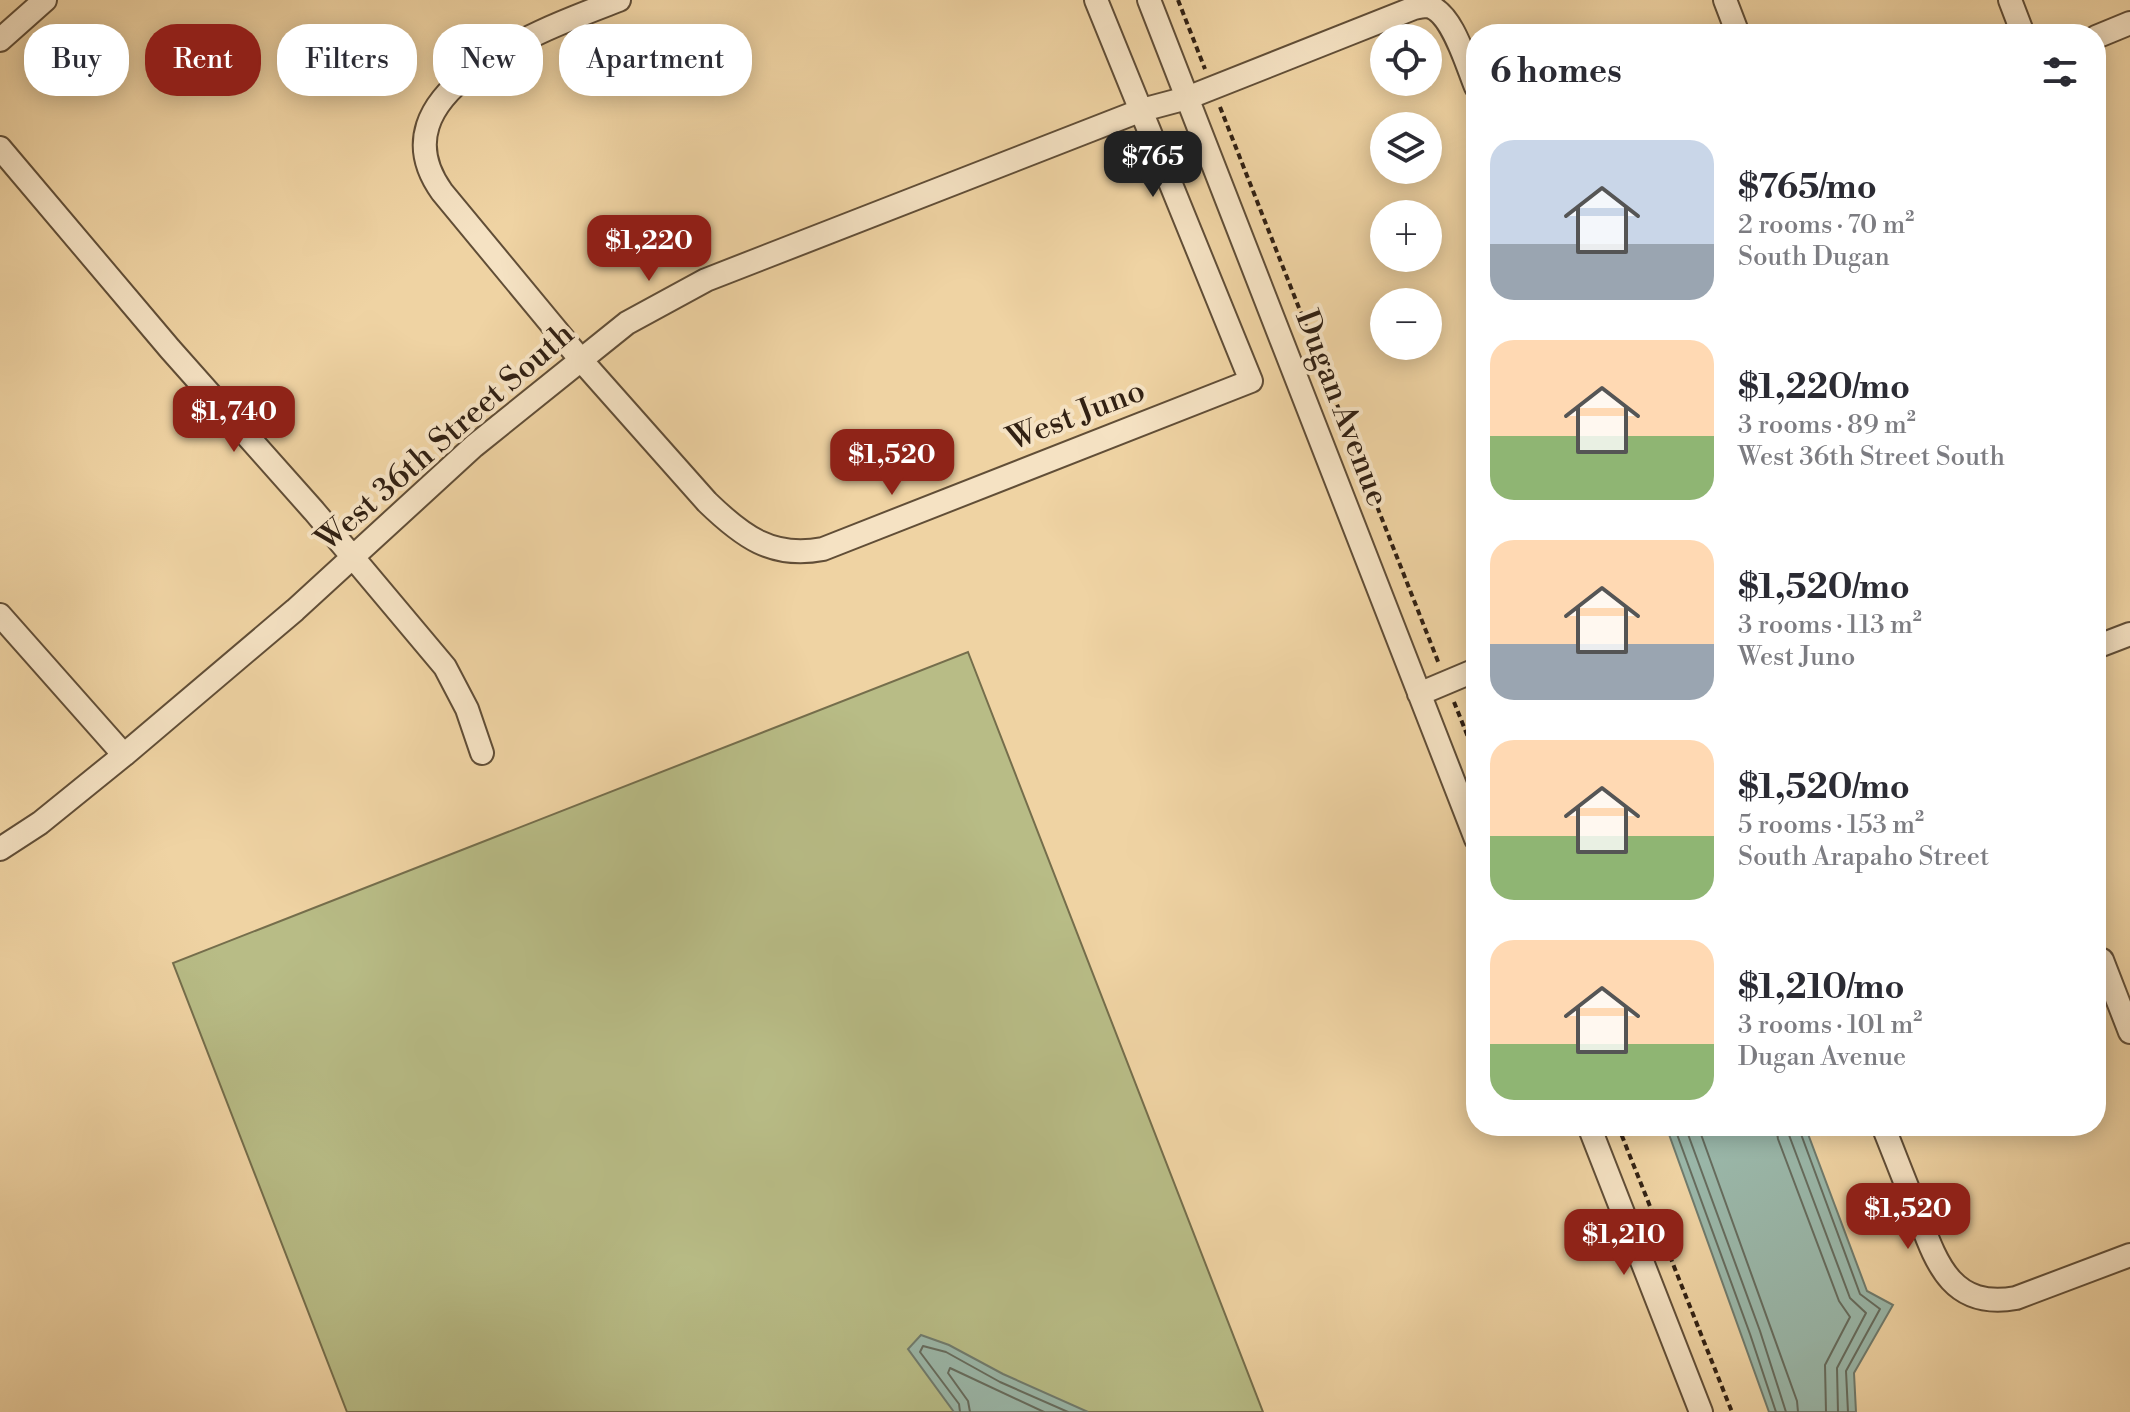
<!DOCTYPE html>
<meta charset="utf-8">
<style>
body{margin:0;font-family:"Libre Bodoni",serif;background:#f2f2f3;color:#2b2b33;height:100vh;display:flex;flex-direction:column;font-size:30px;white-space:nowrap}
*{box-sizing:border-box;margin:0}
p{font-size:26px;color:#7c7c81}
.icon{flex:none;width:44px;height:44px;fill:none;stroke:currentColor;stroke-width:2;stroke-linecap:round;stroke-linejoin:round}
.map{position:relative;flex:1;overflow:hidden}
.side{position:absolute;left:1466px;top:24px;width:640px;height:1112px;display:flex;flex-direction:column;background:#fff;border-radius:32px;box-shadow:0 4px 20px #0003}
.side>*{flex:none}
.hud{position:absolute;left:24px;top:24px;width:760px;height:72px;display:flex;gap:16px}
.fabs{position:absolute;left:1370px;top:24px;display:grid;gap:16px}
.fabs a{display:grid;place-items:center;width:72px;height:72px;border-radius:50%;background:#fff;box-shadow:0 4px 20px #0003;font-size:40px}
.price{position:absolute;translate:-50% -68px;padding:0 18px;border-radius:16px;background:#8f2418;color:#fff;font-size:26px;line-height:52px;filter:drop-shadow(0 2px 4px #0008)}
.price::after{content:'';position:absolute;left:50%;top:48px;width:24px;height:18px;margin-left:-12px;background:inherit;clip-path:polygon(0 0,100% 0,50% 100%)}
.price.current{background:#222;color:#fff}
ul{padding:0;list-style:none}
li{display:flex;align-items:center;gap:24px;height:200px;padding:0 24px}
li span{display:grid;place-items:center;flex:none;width:224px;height:160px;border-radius:24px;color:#555}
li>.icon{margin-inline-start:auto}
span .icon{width:96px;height:96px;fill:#fffc;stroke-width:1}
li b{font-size:34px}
h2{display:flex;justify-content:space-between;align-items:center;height:96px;padding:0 24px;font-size:34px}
.tag{padding:0 28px;border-radius:32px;background:#fff;box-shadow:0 4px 20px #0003;font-size:28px;line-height:72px}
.tag.current{background:#8f2418;color:#fff}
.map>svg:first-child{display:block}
.green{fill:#b8bc86;stroke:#756e4c;stroke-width:2}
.water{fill:#9ab7a9;stroke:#707b6d;stroke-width:2}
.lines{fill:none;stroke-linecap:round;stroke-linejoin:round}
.shore{stroke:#666c5e;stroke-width:2}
.minor-casing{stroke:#614e37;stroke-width:26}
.path{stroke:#322113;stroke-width:4;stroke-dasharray:6 4;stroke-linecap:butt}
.minor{stroke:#f5e2c3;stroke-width:22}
.labels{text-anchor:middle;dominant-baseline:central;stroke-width:8;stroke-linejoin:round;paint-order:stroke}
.street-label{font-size:32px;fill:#322113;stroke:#f5e2c3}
</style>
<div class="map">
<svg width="2130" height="1412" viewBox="0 0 2130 1412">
<rect width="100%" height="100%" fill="#efd3a3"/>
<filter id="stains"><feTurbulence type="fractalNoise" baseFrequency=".0025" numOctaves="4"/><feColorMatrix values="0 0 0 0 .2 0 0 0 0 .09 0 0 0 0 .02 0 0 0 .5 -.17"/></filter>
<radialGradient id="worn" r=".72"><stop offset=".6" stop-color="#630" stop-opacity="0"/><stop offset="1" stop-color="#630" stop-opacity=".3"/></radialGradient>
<path class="green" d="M968,652L1263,1412H347L173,963Z"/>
<path class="water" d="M1666,1126H1805L1867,1291L1893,1305L1854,1373L1856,1412H1769Z
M921,1335L949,1345L1003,1374L1088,1412H954L908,1349Z"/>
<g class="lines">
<path class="shore" d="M1674,1126L1750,1334L1776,1412
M1685,1126L1760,1331L1786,1412
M1698,1126L1797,1401L1798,1412
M1776,1126L1778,1139L1839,1301L1850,1317L1825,1365L1826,1412
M1788,1126L1789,1135L1850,1298L1866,1313L1837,1368L1838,1412
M1798,1126L1860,1294L1880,1309L1846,1371L1848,1412
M960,1412L959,1404L920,1352L923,1346L946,1352L1000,1382L1068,1412
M970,1412L968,1401L948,1373L950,1368L1044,1412"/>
<defs>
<path id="minor" d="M619,0C552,26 368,89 442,192L581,360L707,502C742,536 772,559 823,549L1251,381L1096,0
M1149,0L1476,839
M1725,0L1738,34
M2010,0L2023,34
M2096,37L2130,23
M0,40L45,0
M0,148L170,349L314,511L445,667L467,709L482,753
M0,615L124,755
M2096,647L2130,634
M1419,694L1476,670
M0,849L40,823L124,755L295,610L474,446L627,323L706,280L1142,110L1187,98L1414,8C1418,7 1422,6 1427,6C1452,10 1467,66 1476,87
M2102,960L2130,1032
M1589,1126L1701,1412
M1883,1126C1894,1153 1904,1180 1915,1206C1935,1258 1948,1310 2016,1298L2130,1255"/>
</defs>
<use href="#minor" class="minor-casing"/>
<path class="path" d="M1178,0L1205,69
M1220,107L1439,664
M1454,702L1476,757
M1618,1126L1732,1412"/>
<use href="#minor" class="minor"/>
</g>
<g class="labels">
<g class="street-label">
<text transform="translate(1342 408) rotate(69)">Dugan Avenue</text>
<text transform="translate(1076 415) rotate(-21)">West Juno</text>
<text transform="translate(445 437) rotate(-41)">West 36th Street South</text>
</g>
</g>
<rect width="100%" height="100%" filter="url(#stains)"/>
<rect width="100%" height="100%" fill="url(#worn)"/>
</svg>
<div class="fabs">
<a><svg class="icon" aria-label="locate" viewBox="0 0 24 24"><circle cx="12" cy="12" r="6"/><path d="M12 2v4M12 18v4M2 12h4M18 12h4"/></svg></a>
<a><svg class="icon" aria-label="layers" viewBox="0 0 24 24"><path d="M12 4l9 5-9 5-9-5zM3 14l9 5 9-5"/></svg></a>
<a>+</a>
<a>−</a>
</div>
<b class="price current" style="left:1153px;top:199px">$765</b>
<b class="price" style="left:649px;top:283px">$1,220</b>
<b class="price" style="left:234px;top:454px">$1,740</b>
<b class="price" style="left:892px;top:497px">$1,520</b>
<b class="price" style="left:1908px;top:1251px">$1,520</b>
<b class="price" style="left:1624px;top:1277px">$1,210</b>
<div class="hud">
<a class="tag">Buy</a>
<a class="tag current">Rent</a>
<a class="tag">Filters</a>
<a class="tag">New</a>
<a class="tag">Apartment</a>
</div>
<section class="side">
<h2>6 homes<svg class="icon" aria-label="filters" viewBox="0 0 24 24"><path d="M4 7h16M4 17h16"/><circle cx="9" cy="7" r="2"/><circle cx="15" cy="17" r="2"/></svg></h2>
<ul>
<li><span style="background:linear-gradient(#c9d6e8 65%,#9aa5b1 0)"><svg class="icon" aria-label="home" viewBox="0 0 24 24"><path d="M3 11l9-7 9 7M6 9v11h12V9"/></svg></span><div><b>$765/mo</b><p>2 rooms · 70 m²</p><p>South Dugan</p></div></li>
<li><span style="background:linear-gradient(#ffd9b3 60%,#8fb573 0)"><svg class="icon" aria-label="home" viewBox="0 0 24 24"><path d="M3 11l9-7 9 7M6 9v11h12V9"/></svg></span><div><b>$1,220/mo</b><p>3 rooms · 89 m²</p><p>West 36th Street South</p></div></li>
<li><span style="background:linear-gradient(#ffd9b3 65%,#9aa5b1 0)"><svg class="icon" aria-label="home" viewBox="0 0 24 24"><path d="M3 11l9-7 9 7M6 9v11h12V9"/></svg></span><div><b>$1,520/mo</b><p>3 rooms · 113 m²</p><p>West Juno</p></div></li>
<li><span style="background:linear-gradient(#ffd9b3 60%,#8fb573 0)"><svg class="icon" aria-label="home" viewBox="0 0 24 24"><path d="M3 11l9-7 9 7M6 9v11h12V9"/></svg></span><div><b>$1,520/mo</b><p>5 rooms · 153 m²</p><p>South Arapaho Street</p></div></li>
<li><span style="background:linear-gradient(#ffd9b3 65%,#8fb573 0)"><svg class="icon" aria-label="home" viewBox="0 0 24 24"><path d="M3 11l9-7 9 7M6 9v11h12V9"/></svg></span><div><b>$1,210/mo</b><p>3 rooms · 101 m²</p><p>Dugan Avenue</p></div></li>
</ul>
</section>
</div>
